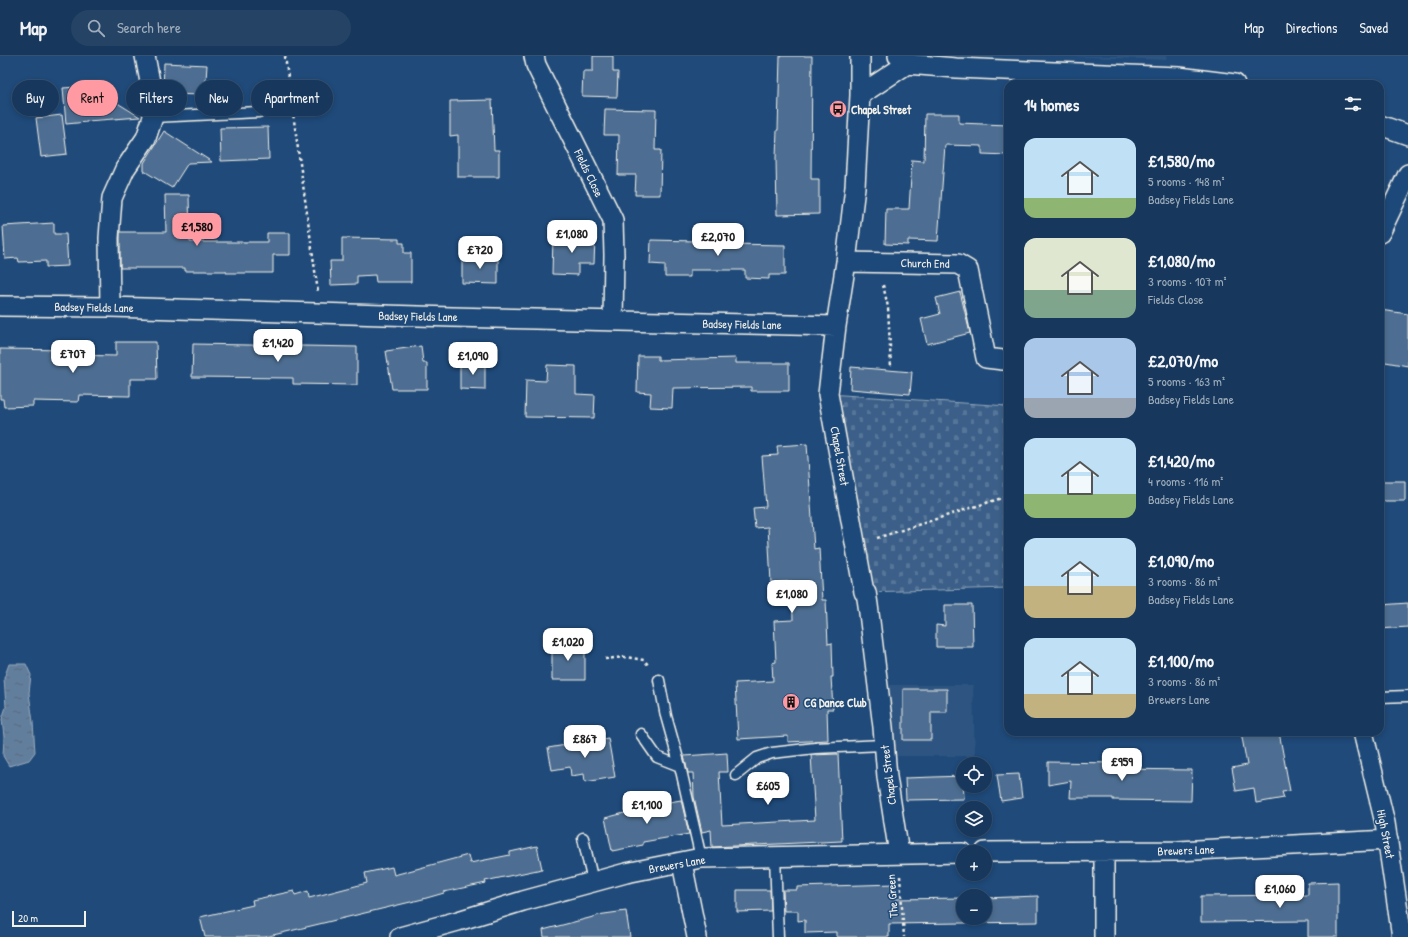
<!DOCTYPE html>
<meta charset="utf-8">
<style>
body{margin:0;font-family:"Patrick Hand",sans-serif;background:#244365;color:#f1f3f6;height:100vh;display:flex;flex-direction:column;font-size:15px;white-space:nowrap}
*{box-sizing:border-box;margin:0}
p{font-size:13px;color:#9eacbb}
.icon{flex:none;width:22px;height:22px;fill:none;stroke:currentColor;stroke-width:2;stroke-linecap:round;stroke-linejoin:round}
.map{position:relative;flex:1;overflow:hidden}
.drawer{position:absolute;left:1004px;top:24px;width:380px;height:656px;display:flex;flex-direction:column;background:#17385c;border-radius:12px;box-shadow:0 2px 6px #0003,0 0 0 1px #365272}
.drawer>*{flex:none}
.banner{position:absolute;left:12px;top:24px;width:380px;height:36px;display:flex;gap:8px}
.tools{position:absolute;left:956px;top:701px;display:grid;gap:8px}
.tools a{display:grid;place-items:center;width:36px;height:36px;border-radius:50%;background:#17385c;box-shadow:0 2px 6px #0003,0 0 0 1px #365272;font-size:20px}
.scale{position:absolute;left:12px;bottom:10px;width:74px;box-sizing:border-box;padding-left:4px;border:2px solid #f4f1e8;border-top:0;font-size:11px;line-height:14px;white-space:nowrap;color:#f4f1e8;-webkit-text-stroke:3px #1f4a7a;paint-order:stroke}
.price{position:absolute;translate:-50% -34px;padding:0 9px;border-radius:8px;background:#fff;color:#222;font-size:13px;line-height:26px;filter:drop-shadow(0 1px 2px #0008)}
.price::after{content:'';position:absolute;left:50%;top:24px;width:12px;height:9px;margin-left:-6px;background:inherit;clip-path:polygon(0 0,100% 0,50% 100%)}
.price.current{background:#ff9aa2;color:#111}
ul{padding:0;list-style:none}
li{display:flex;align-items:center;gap:12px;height:100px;padding:0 20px}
li span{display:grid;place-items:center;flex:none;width:112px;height:80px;border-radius:12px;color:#555}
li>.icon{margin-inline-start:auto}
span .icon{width:48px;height:48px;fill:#fffc;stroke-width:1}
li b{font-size:17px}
h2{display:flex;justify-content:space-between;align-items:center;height:48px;padding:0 20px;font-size:17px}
.pill{padding:0 14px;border-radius:18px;background:#17385c;box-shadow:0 2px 6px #0003,0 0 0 1px #365272;font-size:14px;line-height:36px}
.pill.current{background:#ff9aa2;color:#111}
header{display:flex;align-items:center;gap:24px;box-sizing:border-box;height:56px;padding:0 20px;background:#17385c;border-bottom:1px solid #365272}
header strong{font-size:19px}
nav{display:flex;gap:22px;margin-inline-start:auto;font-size:14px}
.search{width:280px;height:36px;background:#244365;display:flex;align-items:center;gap:10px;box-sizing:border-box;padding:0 14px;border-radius:22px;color:#9eacbb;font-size:15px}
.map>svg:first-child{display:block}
.built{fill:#2d5581}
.cemetery{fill:url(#cemetery-stones);stroke:#97a8b8}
.water{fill:url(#water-ripples);stroke:#9cacbb}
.building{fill:#4d6e92;stroke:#f4f1e8}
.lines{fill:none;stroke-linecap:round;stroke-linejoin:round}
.service-casing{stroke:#f4f1e8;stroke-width:13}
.minor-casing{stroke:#f4f1e8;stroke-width:22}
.path{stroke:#f4f1e8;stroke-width:2.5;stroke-dasharray:3 3;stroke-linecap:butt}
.service{stroke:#1f4a7a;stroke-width:10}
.minor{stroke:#1f4a7a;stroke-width:19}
.labels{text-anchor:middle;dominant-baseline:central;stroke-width:3;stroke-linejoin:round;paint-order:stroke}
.poi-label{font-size:12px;font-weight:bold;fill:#f4f1e8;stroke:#1f4a7a;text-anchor:start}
.street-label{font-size:12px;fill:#f4f1e8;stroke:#1f4a7a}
</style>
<header>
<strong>Map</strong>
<div class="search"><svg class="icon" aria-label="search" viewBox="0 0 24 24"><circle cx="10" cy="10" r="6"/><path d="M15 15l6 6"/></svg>Search here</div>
<nav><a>Map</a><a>Directions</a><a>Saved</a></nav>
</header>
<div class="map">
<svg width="1408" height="881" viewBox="0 0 1408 881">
<defs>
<pattern id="cemetery-stones" width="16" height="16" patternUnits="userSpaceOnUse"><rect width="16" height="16" fill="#3a5f88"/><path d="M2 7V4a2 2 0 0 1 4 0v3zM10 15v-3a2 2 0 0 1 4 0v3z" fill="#577699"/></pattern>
<pattern id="water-ripples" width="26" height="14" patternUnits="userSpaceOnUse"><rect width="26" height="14" fill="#627e9d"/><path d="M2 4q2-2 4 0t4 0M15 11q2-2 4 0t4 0" fill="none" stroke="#58687a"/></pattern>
</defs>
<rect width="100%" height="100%" fill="#1f4a7a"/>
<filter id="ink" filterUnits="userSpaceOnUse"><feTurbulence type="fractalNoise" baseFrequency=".025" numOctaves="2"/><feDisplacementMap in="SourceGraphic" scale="8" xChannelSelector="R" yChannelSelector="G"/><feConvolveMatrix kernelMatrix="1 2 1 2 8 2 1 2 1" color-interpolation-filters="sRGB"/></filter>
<g filter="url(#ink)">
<path class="built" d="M1065,0H1167L1166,4Z
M881,629H973L975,700H887Z"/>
<path class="cemetery" d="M828,338L1008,350V532L866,536Z"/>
<path class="water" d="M9,608H26L31,619L29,637L33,666L35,696L29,704L9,710L3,700L4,681L2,663L6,651L4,622Z"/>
<path class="building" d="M593,0H613V16H618L617,41L582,40L583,15H593Z
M780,0H812L811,123H819V158L777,159L776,102L777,74H778Z
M164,7L207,9L205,39L163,38Z
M90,30L140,61L87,65V66L66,68L63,32Z
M492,44L494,94H499V121H458V79L450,80V45Z
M605,53L656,54L655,94H661L660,139H635L636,119H618L619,79H604Z
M925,58H959V67L1008,69V99L982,98V90L945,89L938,185L908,184V189L885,188L886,153H909L912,104L924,105Z
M62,59L67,98L41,101L36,62Z
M268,71L269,103L221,105L220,72Z
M164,75L212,106L188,107L172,132L144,115V107Z
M165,139H189L190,186H267V177H290V199H273V217H226V215H185V212H120V176H166Z
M54,167V178H66L68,210L46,211V205L19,206L18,202L5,203L3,170Z
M553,181L595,182L594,208H578V219L552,218Z
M696,181H730V188L785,189V219H769V223L745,222V214H690V221H665V209L650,208L651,184L696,185Z
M342,182L399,183V187H404V197H411V226H376L375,219L357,220V228L331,229L330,205H342Z
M462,199L498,200V228L462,227Z
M960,236L970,277L927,288L921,263L940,258L936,242Z
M1380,254L1408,258V310L1380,305Z
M116,286H156L157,323H130V340L79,339L78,346L33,345V350L4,351L3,343H0V293L68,294V299L116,300Z
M193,288L357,291V329L293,328V322L192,321Z
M421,290L423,307H427V333H392L386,295Z
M638,300H658V304L736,302V307H789V335H751V331L673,332L672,352L650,351L651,337L637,336Z
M460,307H485V334L460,333Z
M547,309L576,310V338L595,339L594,362L525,361L526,324L546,325Z
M851,311L912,316L910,338L850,333Z
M807,388L814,493L819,492L822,544H826L828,588L832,587L833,621H831L833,653H827L828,684L788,686V680L738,683L735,627L773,625L772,607L776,606L774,565L793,564L792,525L771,527L768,471L755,472L753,452L766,451L762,400L778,399L777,390Z
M1380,425H1405V445H1380Z
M1408,547V571L1380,573V549Z
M945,549H972L973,591H936V569L945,570Z
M552,587H585V624H552Z
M903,633H947V656H931V684H903Z
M1241,676H1279L1290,735L1282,736L1284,742L1256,747L1254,732L1236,735L1232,712L1247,709Z
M608,682L615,721L585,726L584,718L571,720L570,711L552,714L548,692Z
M727,697L728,716H719L722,769L815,764L811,699L838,698L842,785L712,791L711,774L702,776L694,741L693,717H688L684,700Z
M1048,706L1118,707V713L1192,714L1191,745L1113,744V742H1070L1071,725L1048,729Z
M1019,718L1022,742L1001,745L997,719Z
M963,720L964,743L906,744L905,722Z
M681,744L689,778L643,786V789L612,795L605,762L640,753V751Z
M537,790L542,813L485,825L486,827L444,836V837L423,843L265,881H205L200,861L253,849L252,844L294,835L295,839L308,835L309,842L367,827L365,817L392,811L394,819L468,799L470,807L510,799V796Z
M1338,826V881H1308V865L1201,866V840L1308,839V827Z
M895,828L896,843L963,842V862H985V842L1038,840V866L889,868V881H837V876L805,877V864L798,865V855H784L783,834H797V831Z
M737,834H770L771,855L737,856Z
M626,855L630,881H544L543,874L597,860V859Z"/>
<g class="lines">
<defs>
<path id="service" d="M153,61L259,56
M659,624L666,660L680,710L701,802
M1380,641L1408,640
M641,678L657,701L680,710
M736,719L757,702L772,697L815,692L884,689
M583,782L593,826
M775,800L778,881"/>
<path id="minor" d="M534,0L536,9L613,164L614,199L613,265
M860,0V39L855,131L846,206L836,270L828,338L864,536H866L868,549L883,671L887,721L899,798
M898,0L907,8L956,12L1179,21L1235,28
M860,39L907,8
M1380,69L1408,79
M1380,177L1408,118
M846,206L958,208L968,214L986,302L1003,304
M0,250L110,251L452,261L836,270
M110,251L109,182L112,142L125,113L146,82L153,61L151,31L145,0
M1363,676L1385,767L1402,881
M985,796L1178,795L1388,784
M682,807L697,881
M400,881L458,865L523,845L593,826L626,817L701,802L963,797
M1104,881V795"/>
</defs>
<use href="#service" class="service-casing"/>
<use href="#minor" class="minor-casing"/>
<path class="path" d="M285,0L318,236
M883,229L888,251L891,311
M877,482L1008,440
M605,603L625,601L644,604L649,610
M900,820L904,881"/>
<use href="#service" class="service"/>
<use href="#minor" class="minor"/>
</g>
</g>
<defs>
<symbol id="bus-disc" viewBox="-11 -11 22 22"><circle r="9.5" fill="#ff9aa2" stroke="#1f4a7a"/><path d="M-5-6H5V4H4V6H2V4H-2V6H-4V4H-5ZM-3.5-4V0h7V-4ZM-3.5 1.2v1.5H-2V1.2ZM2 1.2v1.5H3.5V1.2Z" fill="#111"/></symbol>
<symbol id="building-disc" viewBox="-11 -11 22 22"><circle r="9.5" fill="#ff9aa2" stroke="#1f4a7a"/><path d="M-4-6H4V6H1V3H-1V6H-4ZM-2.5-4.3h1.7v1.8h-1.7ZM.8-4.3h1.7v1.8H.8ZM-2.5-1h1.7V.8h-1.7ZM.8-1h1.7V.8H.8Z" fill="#111"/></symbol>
</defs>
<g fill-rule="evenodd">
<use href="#bus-disc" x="828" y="43" width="20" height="20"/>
<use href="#building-disc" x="781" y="636" width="20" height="20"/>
</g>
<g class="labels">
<g class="poi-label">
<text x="851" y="53">Chapel Street</text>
<text x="804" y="646">CG Dance Club</text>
</g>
<g class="street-label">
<text transform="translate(589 117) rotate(64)">Fields Close</text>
<text transform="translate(925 207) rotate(1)">Church End</text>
<text transform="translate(94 251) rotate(1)">Badsey Fields Lane</text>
<text transform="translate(418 260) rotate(1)">Badsey Fields Lane</text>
<text transform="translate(742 268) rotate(1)">Badsey Fields Lane</text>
<text transform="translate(840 400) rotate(80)">Chapel Street</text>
<text transform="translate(888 719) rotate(-97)">Chapel Street</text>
<text transform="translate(1386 778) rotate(79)">High Street</text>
<text transform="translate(1186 794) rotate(-2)">Brewers Lane</text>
<text transform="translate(677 808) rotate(-10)">Brewers Lane</text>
<text transform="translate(892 840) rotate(-94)">The Green</text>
</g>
</g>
</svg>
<div class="tools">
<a><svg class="icon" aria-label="locate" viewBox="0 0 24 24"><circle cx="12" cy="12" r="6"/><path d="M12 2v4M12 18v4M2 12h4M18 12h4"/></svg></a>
<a><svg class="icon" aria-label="layers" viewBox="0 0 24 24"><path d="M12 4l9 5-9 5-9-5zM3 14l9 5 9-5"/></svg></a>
<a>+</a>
<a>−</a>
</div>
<div class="scale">20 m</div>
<b class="price current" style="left:197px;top:191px">£1,580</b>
<b class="price" style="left:572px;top:198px">£1,080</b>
<b class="price" style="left:718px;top:201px">£2,070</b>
<b class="price" style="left:480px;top:214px">£720</b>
<b class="price" style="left:278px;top:307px">£1,420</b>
<b class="price" style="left:73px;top:318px">£707</b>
<b class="price" style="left:473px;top:320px">£1,090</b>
<b class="price" style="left:792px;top:558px">£1,080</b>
<b class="price" style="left:568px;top:606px">£1,020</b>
<b class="price" style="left:585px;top:703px">£867</b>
<b class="price" style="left:1122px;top:726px">£959</b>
<b class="price" style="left:768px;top:750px">£605</b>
<b class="price" style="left:647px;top:769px">£1,100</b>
<b class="price" style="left:1280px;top:853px">£1,060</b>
<div class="banner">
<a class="pill">Buy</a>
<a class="pill current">Rent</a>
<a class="pill">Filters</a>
<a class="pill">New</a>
<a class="pill">Apartment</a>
</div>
<section class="drawer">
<h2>14 homes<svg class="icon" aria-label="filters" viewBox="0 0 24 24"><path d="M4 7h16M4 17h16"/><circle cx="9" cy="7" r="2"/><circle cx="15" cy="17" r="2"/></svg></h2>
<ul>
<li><span style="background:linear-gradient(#bfe0f5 75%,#8fb573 0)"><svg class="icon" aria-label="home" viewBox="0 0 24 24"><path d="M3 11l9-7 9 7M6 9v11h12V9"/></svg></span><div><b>£1,580/mo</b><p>5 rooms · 148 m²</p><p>Badsey Fields Lane</p></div></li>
<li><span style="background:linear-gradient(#dfe7d0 65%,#7fa58c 0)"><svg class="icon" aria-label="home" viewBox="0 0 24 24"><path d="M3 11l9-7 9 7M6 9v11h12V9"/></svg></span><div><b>£1,080/mo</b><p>3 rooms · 107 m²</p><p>Fields Close</p></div></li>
<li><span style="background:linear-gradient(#a9c7e8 75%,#9aa5b1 0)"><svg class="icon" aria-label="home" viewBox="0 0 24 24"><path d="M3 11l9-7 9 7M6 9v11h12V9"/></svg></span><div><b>£2,070/mo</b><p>5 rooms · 163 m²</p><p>Badsey Fields Lane</p></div></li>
<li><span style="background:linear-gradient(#bfe0f5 70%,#8fb573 0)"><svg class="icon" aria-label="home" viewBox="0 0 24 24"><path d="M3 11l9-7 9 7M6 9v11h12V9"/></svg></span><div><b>£1,420/mo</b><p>4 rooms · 116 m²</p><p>Badsey Fields Lane</p></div></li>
<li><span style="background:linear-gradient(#bfe0f5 60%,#c2b280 0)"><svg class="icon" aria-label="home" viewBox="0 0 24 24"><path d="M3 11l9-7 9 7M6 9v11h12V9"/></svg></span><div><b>£1,090/mo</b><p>3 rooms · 86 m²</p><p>Badsey Fields Lane</p></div></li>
<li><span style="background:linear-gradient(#bfe0f5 70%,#c2b280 0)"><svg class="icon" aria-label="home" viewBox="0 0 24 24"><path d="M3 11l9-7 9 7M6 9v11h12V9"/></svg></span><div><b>£1,100/mo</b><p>3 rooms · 86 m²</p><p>Brewers Lane</p></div></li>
</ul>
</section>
</div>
